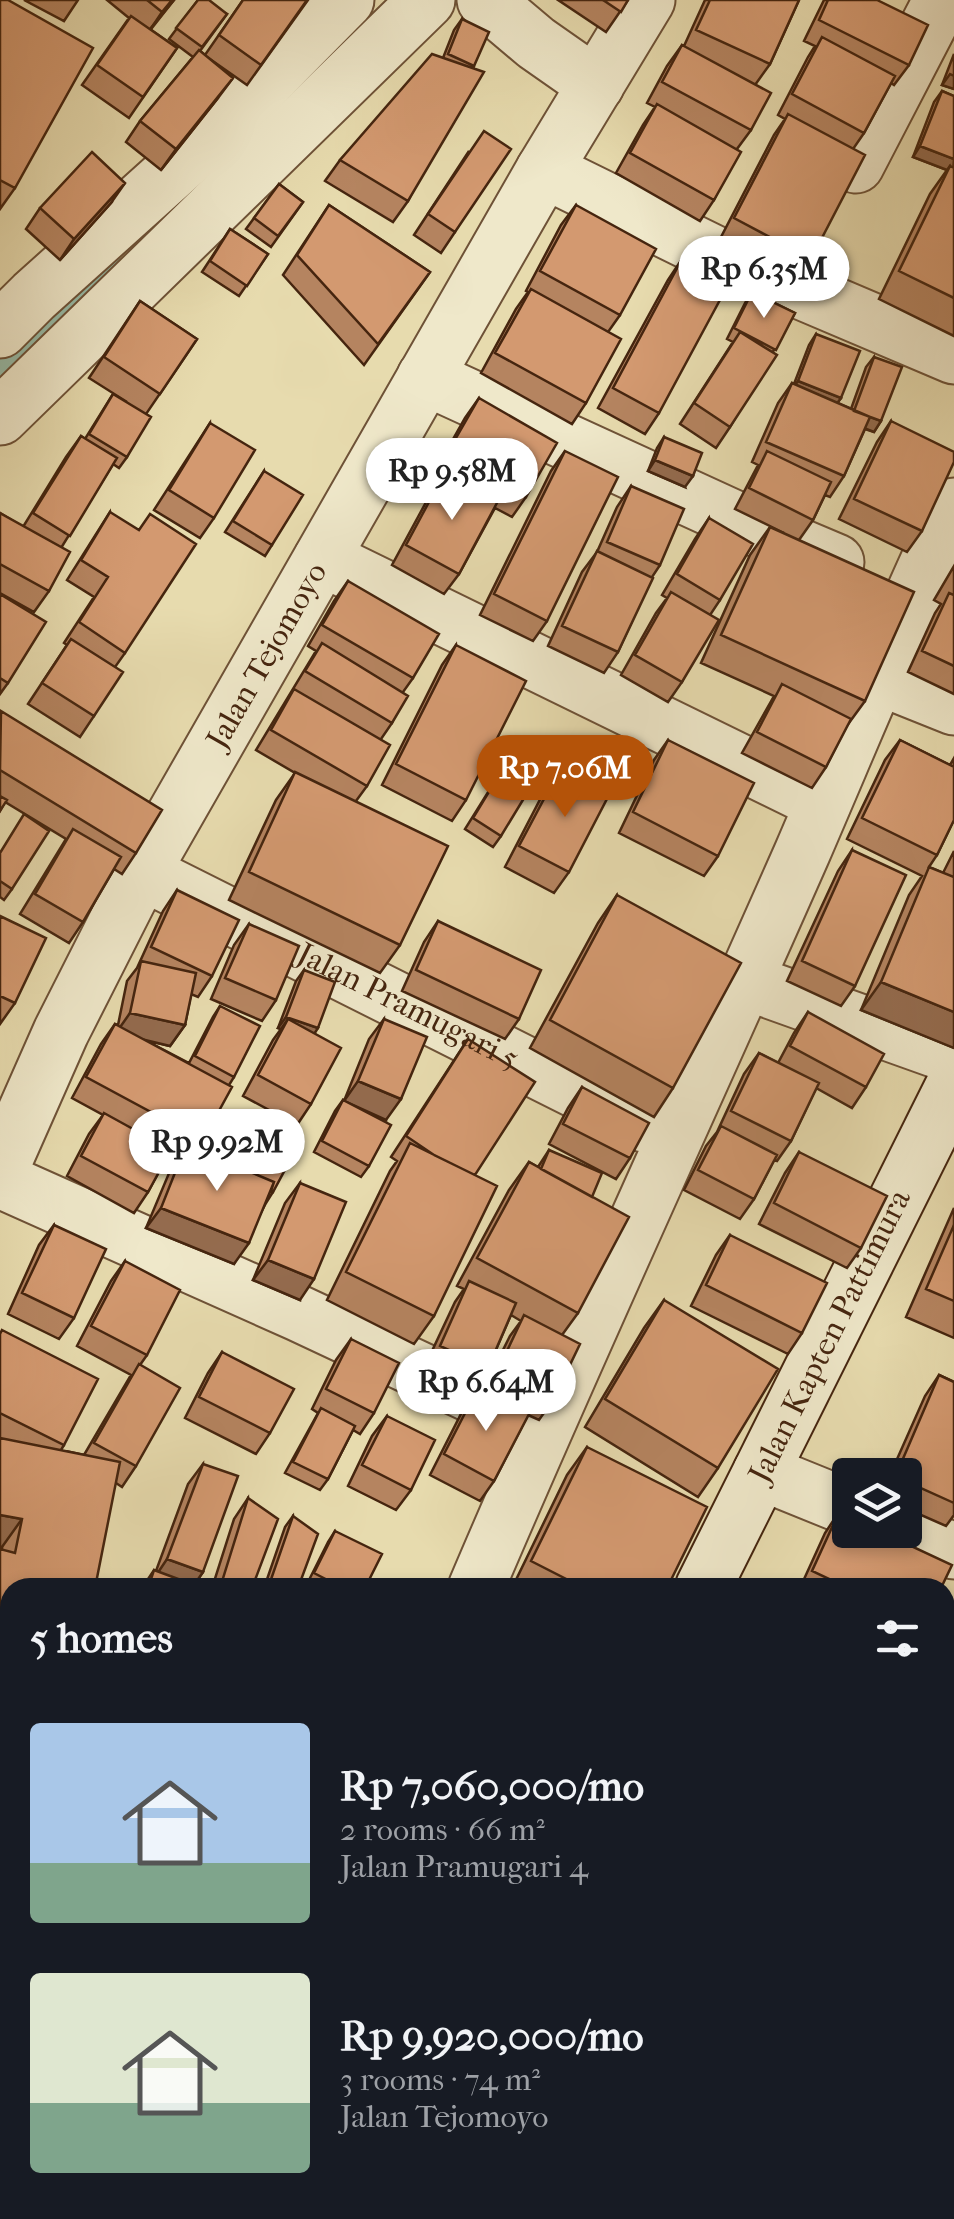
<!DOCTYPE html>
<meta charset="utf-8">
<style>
body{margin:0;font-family:"IM FELL French Canon",serif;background:#20242c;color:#f1f3f6;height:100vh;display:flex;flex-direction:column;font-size:38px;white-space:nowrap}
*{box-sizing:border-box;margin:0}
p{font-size:32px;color:#9ea1a6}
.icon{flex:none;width:55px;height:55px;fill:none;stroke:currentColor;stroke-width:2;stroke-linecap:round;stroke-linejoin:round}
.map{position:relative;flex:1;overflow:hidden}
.panel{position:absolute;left:0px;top:1578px;width:955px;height:642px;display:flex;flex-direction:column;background:#171b24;border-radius:30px 30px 0 0;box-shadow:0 5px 15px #0003}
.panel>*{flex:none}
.controls{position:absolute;left:832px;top:1458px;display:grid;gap:20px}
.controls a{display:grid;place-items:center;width:90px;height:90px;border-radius:10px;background:#171b24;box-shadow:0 5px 15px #0003;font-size:50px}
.price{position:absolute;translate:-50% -85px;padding:0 22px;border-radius:35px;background:#fff;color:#222;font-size:32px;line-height:65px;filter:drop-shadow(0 2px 5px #0008)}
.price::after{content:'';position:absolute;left:50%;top:60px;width:30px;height:22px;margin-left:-15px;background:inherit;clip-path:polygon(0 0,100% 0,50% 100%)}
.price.selected{background:#b45309;color:#fff}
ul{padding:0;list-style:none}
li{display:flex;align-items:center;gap:30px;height:250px;padding:0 30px}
li span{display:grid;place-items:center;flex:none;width:280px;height:200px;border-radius:10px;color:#555}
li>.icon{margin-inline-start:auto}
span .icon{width:120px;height:120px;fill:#fffc;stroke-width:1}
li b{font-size:42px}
h2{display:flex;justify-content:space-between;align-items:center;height:120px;padding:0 30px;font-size:42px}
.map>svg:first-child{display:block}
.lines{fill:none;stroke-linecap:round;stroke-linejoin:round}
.canal{stroke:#97bba7;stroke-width:52}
.minor-casing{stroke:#6e5237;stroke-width:59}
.secondary-casing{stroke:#45250f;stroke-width:59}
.minor{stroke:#efe8ca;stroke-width:55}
.secondary{stroke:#efe8ca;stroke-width:55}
.wall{fill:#b58460;stroke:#45250f;stroke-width:2.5}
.shaded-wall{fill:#946b4e;stroke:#45250f;stroke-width:2.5}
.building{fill:#d39970;stroke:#45250f;stroke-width:2.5}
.labels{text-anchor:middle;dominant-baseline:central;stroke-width:8;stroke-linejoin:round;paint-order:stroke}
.street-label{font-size:32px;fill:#45250f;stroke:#efe8ca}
</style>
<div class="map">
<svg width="954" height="2219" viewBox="0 0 954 2219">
<rect width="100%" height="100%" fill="#e7dbae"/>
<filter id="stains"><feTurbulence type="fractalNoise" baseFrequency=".002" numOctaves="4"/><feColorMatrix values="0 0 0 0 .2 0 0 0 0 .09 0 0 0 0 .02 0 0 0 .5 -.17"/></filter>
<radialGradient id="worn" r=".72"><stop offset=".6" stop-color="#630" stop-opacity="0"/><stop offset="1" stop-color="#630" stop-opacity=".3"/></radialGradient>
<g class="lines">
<path class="canal" d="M0,377L104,278"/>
<defs>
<g id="minor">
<path d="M485,0L536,43L596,85"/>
<path d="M856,165L939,5"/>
<path d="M544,170L723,258L954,356"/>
<path d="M0,330L34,296L213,135L346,0"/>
<path d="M425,377L746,524L836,562"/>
<path d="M0,417L427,0"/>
<path d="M322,558L823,803"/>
<path d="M879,677L954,707"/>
<path id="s1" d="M142,872L644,1124"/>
<path d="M744,981L954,1056"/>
<path id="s2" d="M0,1170L61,1032L142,872L544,170L647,0"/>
<path d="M0,1180L298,1313L539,1426"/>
<path d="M761,1472L850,1508"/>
<path d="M903,1530L954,1551"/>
<path d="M476,1588C581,1341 694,1098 802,853C852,737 900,620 954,506"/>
<path d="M0,1895L10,1900"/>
<path d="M945,2011L954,2015"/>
<path d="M339,2210L356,2219"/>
</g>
<g id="secondary">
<path id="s3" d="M703,1588L954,1085"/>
<path d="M388,2219L393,2210"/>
</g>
</defs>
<use href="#minor" class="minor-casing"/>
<use href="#secondary" class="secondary-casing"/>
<use href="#minor" class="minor"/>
<use href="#secondary" class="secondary"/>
</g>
<path class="wall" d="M0,0L15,188L0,209Z
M24,0H78L64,21Z
M107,0H174L150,29L177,48L129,118L82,85L129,18Z
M198,0L227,14L200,51L205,55L243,0H308L247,85L210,59L218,98L161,170L126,142L140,121L193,57L169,39Z
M558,0H628L606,32Z
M705,0H799L770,64L755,85L751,130L737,149L714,200L700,221L616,173L643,125L655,107L647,103L667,66L682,45L684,46Z
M824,0H877L909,65L894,85L891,83L864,133L853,149L811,259L797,279L720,239L774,135L785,119L778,115L808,57L815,46L804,41Z
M462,19L474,66L408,201L393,222L325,181L340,160L443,58L454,30Z
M954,54V89L942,85Z
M942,91L954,96V336L879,299L930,194L947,170L913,157L934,102Z
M469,151L455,232L441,253L414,235Z
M279,184L303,202L271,247L246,229Z
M111,203L60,260L26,229L40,208Z
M329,205L430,272L364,365L283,275Z
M576,205L620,315L608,332L586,403L572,424L481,373L516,309L528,292L526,291L561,225Z
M230,229L268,254L239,296L202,272Z
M682,259L659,413L645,434L598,408L668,280Z
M752,292L795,313L730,427L716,448L680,424L733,342L727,339L745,303Z
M140,301L197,339L146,414L127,457L119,468L113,464L61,548L49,591L34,612L0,593V513L23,527L66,457L81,436L85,439L113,394L127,402L89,378Z
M816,334L841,398L837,403L851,409L866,367L874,357L881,421L874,432L865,429L844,476L830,497L825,495L813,520L799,540L865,701L846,727L826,767L812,788L742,753L774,696L701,663L750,555L770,527L784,533L735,509L758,465L752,462L778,403L792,383L794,384L809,345Z
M479,398L526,497L512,517L495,508L459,574L444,594L392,565L431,493L442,477L434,473L465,418Z
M891,421L922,531L907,552L839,519L877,442Z
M210,423L214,518L200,538L154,510Z
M664,437L685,487L648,471L657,448Z
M565,451L547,621L533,641L480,615L551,471Z
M264,471L272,545L265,556L225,532Z
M631,486L660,565L652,577L618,652L604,673L548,646L582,572L597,552L617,507Z
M110,512L125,653L115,667L94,716L80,737L28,704L67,645L64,643L94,597L67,580Z
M709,518L720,600L710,615L682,682L668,702L621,675L656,613L667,598L662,595L695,539Z
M954,566V694L908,672L935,613L941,604L934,600Z
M348,581L413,678L403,692L392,723L381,739L367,786L356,801L400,945L380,973L229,900L276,800L295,773L256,750L316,651L308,646L334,601Z
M0,594L8,683L0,694Z
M456,645L466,800L452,821L382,785L442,665Z
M0,713L136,853L122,874L114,869L83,922L69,943L20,914L66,839L5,802L0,811Z
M668,740L718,856L704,876L619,833L654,760Z
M900,740L950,765L954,758V820L937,855L929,867L943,873L954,851V1048L861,1010L909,895L922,876L847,839L885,760Z
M515,749L501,836L493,847L465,829Z
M561,767L569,872L554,893L505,867L546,788Z
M852,850L855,986L841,1006L787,981L838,871Z
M0,851L12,889L4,900L0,897Z
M177,890L212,976L198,997L191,994L185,1025L170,1046L145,1040L189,1063L213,1017L220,1006L234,1077L229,1085L203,1140L197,1150L246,1171L264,1136L272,1125L273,1192L266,1203L234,1264L146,1228L172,1166L179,1155L170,1151L148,1192L134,1213L67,1176L89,1134L103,1115L72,1098L101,1044L115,1024L118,1025L127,981L137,968L163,911Z
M617,895L673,1088L654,1117L530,1048L598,923Z
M0,916L15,1003L0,1024Z
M438,921L519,1019L505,1039L402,991L424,942Z
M249,924L276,1000L262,1021L211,999L234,945Z
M304,970L315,1034L311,1104L297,1125L243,1096L273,1040L281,1029L278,1028L296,981Z
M808,1012L866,1087L852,1108L816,1088L791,1141L777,1161L774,1160L754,1199L740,1219L684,1190L706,1146L717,1132L744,1074L759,1053L778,1063L794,1033Z
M384,1019L386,1120L349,1104L369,1166L361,1177L314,1152L335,1111L343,1100L344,1101L369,1039Z
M468,1039L475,1175L434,1316L414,1344L327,1300L390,1171L397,1161L391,1157Z
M582,1087L630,1158L616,1179L549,1144L568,1108Z
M549,1150L592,1197L578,1313L562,1335L553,1400L539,1420L528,1415L494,1481L480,1501L430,1475L464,1408L478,1388L483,1390L510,1336L521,1321L511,1315L488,1368L473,1388L425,1366L455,1302L464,1289L457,1286L509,1190L529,1162L538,1167Z
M799,1152L861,1248L847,1268L759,1224L785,1173Z
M300,1183V1300L253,1280L285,1203Z
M954,1208V1338L906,1317Z
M54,1225L74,1318L59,1339L8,1314L39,1245Z
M730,1235L802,1333L788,1354L691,1306L716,1255Z
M125,1261L147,1355L140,1365L136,1466L122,1487L116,1483L10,1588V1654L0,1652V1549L2,1550V1547H0V1333L64,1445L61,1450L84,1455L131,1375L77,1346L111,1281Z
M664,1300L718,1468L698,1497L585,1427L644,1328Z
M351,1339L374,1413L360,1434L353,1430L328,1479L320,1490L285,1473L318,1413L312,1409L336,1360Z
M222,1352L270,1433L256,1454L185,1418L208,1373Z
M939,1375L954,1382V1515L946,1526L905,1508V1475H890L925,1396Z
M387,1416L411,1490L396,1510L348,1486L372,1436Z
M587,1447L667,1588H512L567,1475Z
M203,1464V1572L192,1588H142L154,1570L156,1571L188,1484Z
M248,1498L252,1588H212L234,1519Z
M839,1512L941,1588H800L825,1533Z
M293,1516L298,1588H264L285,1527Z
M335,1531L365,1588H313L307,1584L328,1542Z
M954,1633V1729L948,1737L945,1736V1648Z
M7,1657L10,1659V1732L0,1728V1667Z
M954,1772V1952L945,1970V1785Z
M10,1992V2210L0,2219V2102L4,2095L0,2093V2038L3,2034L0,2032V2012Z
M945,2083L954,2087V2202L945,2197Z
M31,2210H166L161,2219H40L29,2213Z
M209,2210H343L338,2219H227Z
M451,2210H514L509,2219H454L448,2216Z
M591,2210H638L634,2219H587Z
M759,2210H804L823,2219H754Z"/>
<path class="shaded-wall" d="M172,0H174L148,33L162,12Z
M950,74L954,76V89L942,85Z
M233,78L218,98L161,170L176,149Z
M920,146L954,159L953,173L950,166L947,170L913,157Z
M125,183L111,203L60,260L74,239Z
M798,381L841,398L833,409L790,392Z
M854,411L881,421L874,432L846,421Z
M655,460L693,476L685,487L648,471Z
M881,982L954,1012V1048L861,1010Z
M130,1013L185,1025L170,1046L116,1033Z
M286,1017L318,1028L311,1039L288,1019L281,1029L278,1028Z
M358,1081L401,1099L386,1120L344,1101Z
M161,1208L249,1243L234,1264L146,1228Z
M268,1260L314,1279L300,1300L253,1280Z
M0,1515L22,1519L2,1547H0Z
M167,1559L203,1572L192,1588H174L153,1580Z
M0,1620L10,1622V1654L0,1652Z"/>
<path class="building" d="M0,0H8L93,48L15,188L0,180Z
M147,0H172L162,12Z
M198,0H209L227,14L202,47L176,28Z
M243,0H307L261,65L219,35Z
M603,0H628L621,12Z
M710,0H799L770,64L696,30Z
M828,0H877L928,25L909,65L819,20Z
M131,16L177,48L143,97L97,65Z
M462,19L489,32L474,66L448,54Z
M822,37L895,76L864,133L792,94Z
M682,45L771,93L751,130L662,82Z
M199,50L233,78L176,149L140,121Z
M432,54L484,72L408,201L340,160Z
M942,91L954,96V159L920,146Z
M657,104L741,152L714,200L630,153Z
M788,114L865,155L811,259L734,218Z
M484,131L511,149L455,232L428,214Z
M92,152L125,183L74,239L40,208Z
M950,166L954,168V298L899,271Z
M279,184L303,202L278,236L254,218Z
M329,205L430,272L378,344L297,255Z
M576,205L656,249L620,315L540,271Z
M230,229L268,254L247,286L210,261Z
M682,259L728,285L659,413L613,388Z
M531,289L621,339L586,403L495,353Z
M752,292L795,313L776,350L734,328Z
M140,301L197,339L160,394L104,357Z
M740,332L777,355L730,427L694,403Z
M816,334L860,351L841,398L798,381Z
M874,357L902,367L881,421L854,411Z
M792,383L870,417L844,476L766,442Z
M113,394L151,417L127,457L89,434Z
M479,398L557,443L526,497L448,452Z
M891,421L954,452V462L922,531L854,499Z
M210,423L255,450L214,518L169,490Z
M81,436L117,458L70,536L33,513Z
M664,437L702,453L693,476L655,460Z
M565,451L618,477L547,621L494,594Z
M767,451L831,482L813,520L749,488Z
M264,471L303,495L272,545L233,521Z
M445,472L498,501L459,574L406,545Z
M631,486L684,509L660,565L607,542Z
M110,512L139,530L150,514L196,544L125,653L79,622L108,577L81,560Z
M0,513L70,552L49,591L0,564Z
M709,518L753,544L720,600L677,574Z
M770,527L914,592L865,701L721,635Z
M597,551L653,578L618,652L562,626Z
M348,581L439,634L413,678L322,625Z
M671,592L719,620L682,682L635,655Z
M949,593L954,595V666L922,651Z
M0,594L46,622L8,683L0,678Z
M71,639L123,672L94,716L42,683Z
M322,643L408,696L392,723L305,671Z
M456,645L526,681L466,800L396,764Z
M782,684L851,719L826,767L757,732Z
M294,689L390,745L367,786L271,730Z
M1,711L162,810L136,853L0,770Z
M668,740L754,783L718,856L633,812Z
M900,740L954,767V820L937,855L862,818Z
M515,749L543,767L501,836L473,818Z
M561,767L610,793L569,872L519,846Z
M295,772L448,846L400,945L249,872Z
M0,796L7,800L0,811Z
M24,814L49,831L12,889L0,881V853Z
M73,829L121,857L83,922L35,894Z
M852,850L906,875L855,986L802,961Z
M929,867L954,877V1012L881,982Z
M177,890L239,920L212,976L151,947Z
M617,895L741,963L673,1088L550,1020Z
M0,916L46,938L15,1003L0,996Z
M438,921L541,970L519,1019L416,970Z
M249,924L299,946L276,1000L225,978Z
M141,961L196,973L185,1025L130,1013Z
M304,970L335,982L318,1028L286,1017Z
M220,1006L260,1026L234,1077L195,1056Z
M808,1012L884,1054L866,1087L790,1046Z
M288,1019L341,1048L311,1104L258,1075Z
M384,1019L427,1037L401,1099L358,1081Z
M115,1024L232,1087L203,1140L86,1077Z
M468,1039L535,1082L475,1175L434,1155L406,1136Z
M759,1053L819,1083L791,1141L731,1111Z
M582,1087L649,1123L630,1158L563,1124Z
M343,1100L391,1125L369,1166L322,1141Z
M104,1113L171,1150L148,1192L81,1156Z
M272,1125L301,1140L273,1192L271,1191L274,1182L248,1171Z
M721,1126L777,1155L754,1199L698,1170Z
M410,1143L497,1186L434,1316L346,1272Z
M186,1145L274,1182L249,1243L161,1208Z
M549,1150L602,1173L592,1197L541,1169Z
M799,1152L887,1196L861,1248L774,1203Z
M529,1162L629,1217L578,1313L477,1258Z
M300,1183L346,1202L314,1279L268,1260Z
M54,1225L106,1249L74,1318L22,1293Z
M954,1225V1301L926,1289Z
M730,1235L827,1283L802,1333L706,1285Z
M125,1261L180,1290L147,1355L91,1326Z
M469,1281L516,1303L488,1368L440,1346Z
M664,1300L778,1369L718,1468L605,1399Z
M524,1315L580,1344L553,1400L497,1372Z
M2,1330L98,1379L64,1445L0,1413V1334Z
M351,1339L399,1363L374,1413L326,1389Z
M222,1352L294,1389L270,1433L199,1397Z
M139,1364L180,1388L136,1466L94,1443Z
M939,1375L954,1382V1503L905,1481V1475H896Z
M478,1388L529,1414L494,1481L444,1454Z
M321,1408L355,1426L328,1479L293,1462Z
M387,1416L435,1440L411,1490L362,1465Z
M0,1438L120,1462L95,1588H10V1622L0,1620V1549L15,1553L22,1519L0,1515Z
M587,1447L707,1507L667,1588H584L531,1561Z
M203,1464L238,1476L203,1572L167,1559Z
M248,1498L278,1519L252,1588H220Z
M839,1512L850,1517V1530H877L952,1565L941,1588H848L812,1571Z
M293,1516L318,1534L298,1588H268Z
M335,1531L382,1554L365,1588H343L314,1573Z
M154,1570L189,1583L187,1588H148Z
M398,1581L410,1588H394Z
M954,1639V1713L945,1709V1658Z
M7,1657L10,1659V1718L0,1713V1673Z
M954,1776V1952L949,1964L945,1962V1798Z
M0,1952L10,1958V1965L0,1982Z
M9,2024L10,2025V2070L0,2065V2042Z
M945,2083L954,2087V2174L945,2170Z
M10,2092V2143L0,2138V2115Z
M0,2162L10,2167V2210H15L10,2219H0Z
M94,2210H166L161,2219H111Z
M264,2210H343L338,2219H281Z
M490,2210H514L509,2219Z
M528,2210H578L574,2219H524Z
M596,2210H638L634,2219H592Z
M664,2210H728L730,2212L725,2219H658Z
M763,2210H804L823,2219H758Z"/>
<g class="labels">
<g class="street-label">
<text stroke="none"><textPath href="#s2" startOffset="580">Jalan Tejomoyo</textPath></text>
<text stroke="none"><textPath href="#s1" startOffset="298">Jalan Pramugari 5</textPath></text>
<text stroke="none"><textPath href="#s3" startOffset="282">Jalan Kapten Pattimura</textPath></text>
</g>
</g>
<rect width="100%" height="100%" filter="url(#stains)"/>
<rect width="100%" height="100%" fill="url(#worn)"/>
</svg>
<div class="controls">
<a><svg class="icon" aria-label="layers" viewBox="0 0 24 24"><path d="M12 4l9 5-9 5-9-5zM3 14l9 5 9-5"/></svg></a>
</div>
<b class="price" style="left:764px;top:321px">Rp 6.35M</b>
<b class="price" style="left:452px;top:523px">Rp 9.58M</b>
<b class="price selected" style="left:565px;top:820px">Rp 7.06M</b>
<b class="price" style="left:217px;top:1194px">Rp 9.92M</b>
<b class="price" style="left:486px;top:1434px">Rp 6.64M</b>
<section class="panel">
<h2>5 homes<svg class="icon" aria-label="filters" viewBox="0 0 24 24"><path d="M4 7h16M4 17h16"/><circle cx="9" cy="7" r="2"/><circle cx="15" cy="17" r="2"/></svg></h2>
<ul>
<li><span style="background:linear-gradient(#a9c7e8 70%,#7fa58c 0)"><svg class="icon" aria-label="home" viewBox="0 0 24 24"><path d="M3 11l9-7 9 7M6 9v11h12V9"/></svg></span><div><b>Rp 7,060,000/mo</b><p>2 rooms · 66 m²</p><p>Jalan Pramugari 4</p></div></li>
<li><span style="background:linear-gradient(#dfe7d0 65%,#7fa58c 0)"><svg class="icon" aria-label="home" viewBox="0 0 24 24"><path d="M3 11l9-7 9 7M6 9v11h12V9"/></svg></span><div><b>Rp 9,920,000/mo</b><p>3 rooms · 74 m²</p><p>Jalan Tejomoyo</p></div></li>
</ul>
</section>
</div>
